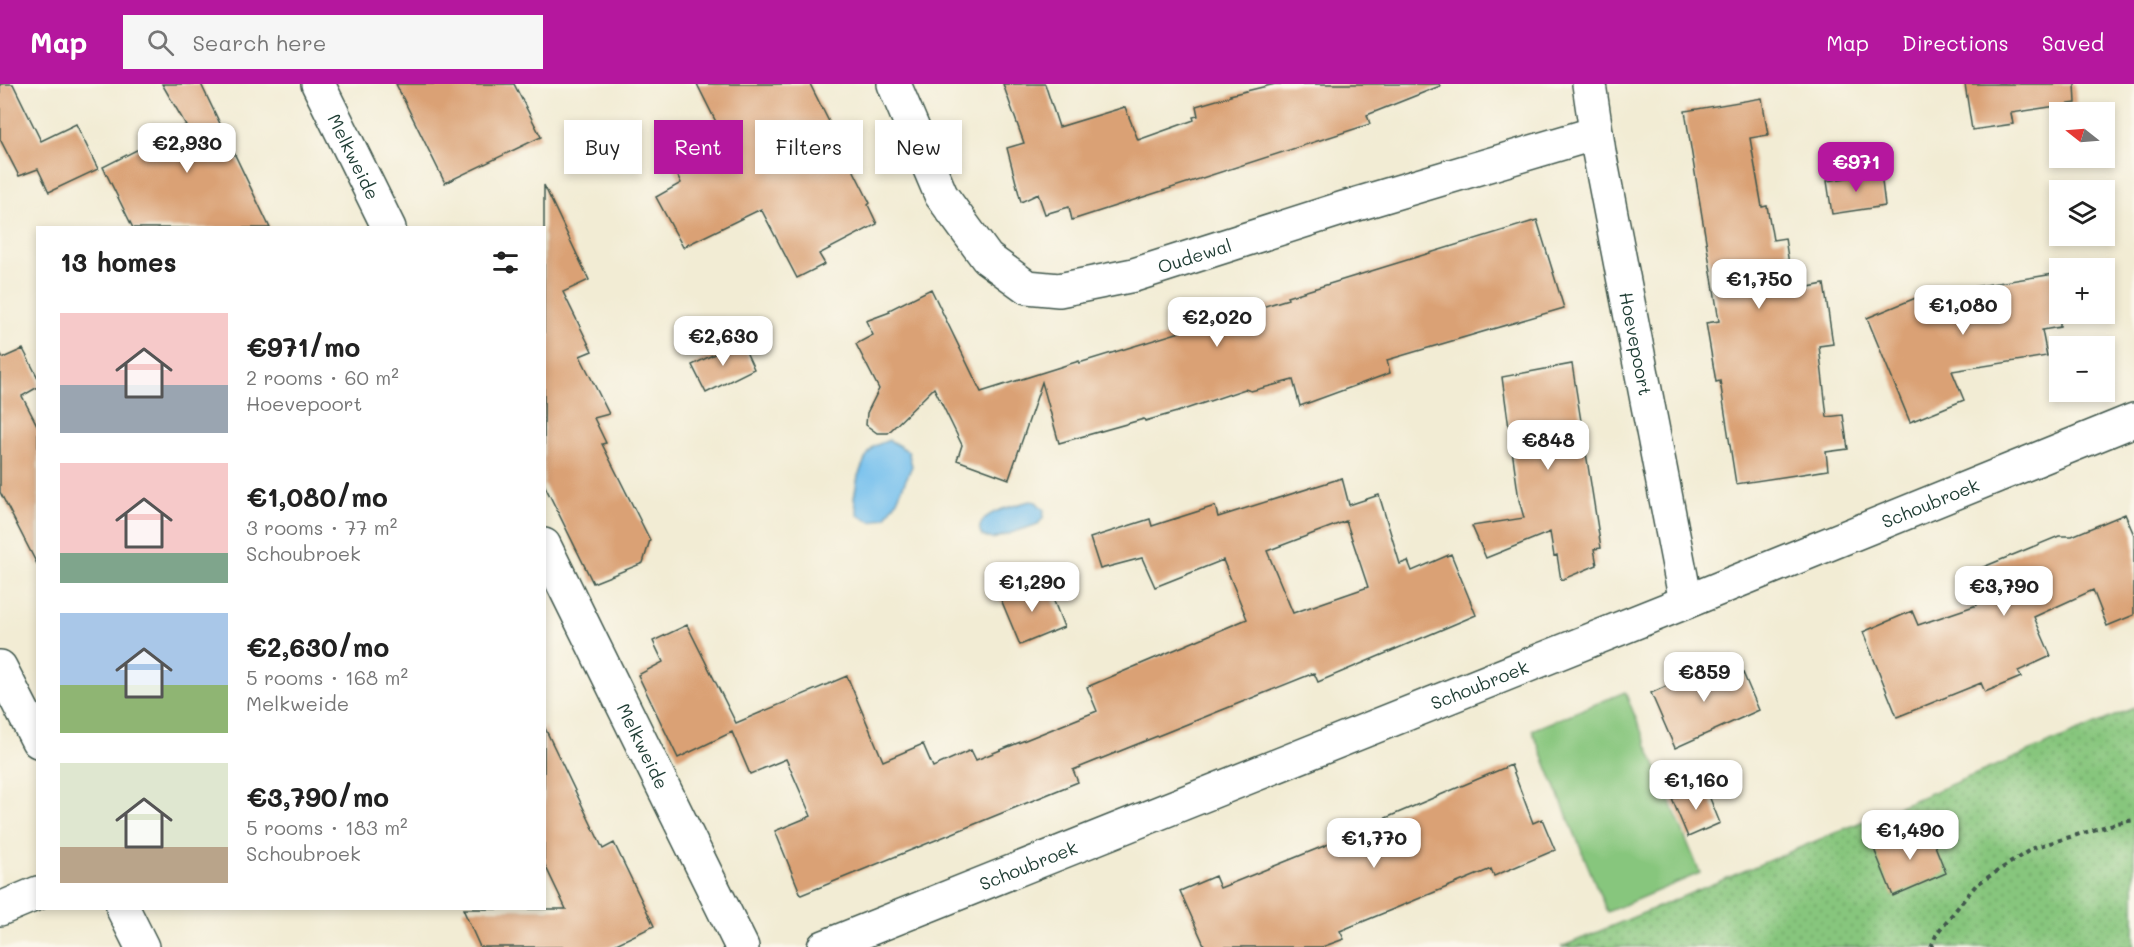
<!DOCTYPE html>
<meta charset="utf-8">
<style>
body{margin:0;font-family:Mali,sans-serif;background:#f6f6f6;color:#222;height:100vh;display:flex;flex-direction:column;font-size:22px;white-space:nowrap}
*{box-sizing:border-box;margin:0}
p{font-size:20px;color:#767676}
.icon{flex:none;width:33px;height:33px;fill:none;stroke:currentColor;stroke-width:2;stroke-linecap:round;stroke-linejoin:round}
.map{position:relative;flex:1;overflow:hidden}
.side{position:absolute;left:36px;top:142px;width:510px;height:684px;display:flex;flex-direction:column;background:#fff;border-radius:0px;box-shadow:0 3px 9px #0003}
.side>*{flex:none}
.hud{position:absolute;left:564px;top:36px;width:570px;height:54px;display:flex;gap:12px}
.needle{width:39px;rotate:287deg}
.buttons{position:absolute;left:2049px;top:18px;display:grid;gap:12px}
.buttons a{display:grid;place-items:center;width:66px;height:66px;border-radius:0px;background:#fff;box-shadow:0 3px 9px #0003;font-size:30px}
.price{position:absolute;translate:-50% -51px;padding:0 14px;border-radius:12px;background:#fff;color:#222;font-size:20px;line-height:39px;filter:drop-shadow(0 2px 3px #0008)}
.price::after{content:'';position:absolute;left:50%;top:36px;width:18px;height:14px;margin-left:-9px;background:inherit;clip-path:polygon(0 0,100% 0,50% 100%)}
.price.current{background:#b5179e;color:#fff}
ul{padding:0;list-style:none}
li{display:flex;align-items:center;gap:18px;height:150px;padding:0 24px}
li span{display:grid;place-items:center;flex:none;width:168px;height:120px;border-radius:0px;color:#555}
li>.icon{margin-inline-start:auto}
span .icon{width:72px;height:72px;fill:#fffc;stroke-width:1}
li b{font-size:26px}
h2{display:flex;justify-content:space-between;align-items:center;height:72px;padding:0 24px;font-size:26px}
.pill{padding:0 21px;border-radius:0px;background:#fff;box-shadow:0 3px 9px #0003;font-size:21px;line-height:54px}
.pill.current{background:#b5179e;color:#fff}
header{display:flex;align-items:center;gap:36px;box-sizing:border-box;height:84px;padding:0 30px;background:#b5179e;color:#fff}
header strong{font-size:28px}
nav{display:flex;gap:33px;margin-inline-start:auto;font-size:21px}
.search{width:420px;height:54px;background:#f6f6f6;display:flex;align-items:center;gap:15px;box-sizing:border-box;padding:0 21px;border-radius:0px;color:#767676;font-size:22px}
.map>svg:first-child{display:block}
.park{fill:url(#park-dots);stroke:#538258;stroke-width:1.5}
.pitch{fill:#87c67d;stroke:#538258;stroke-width:1.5}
.water{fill:#73bfed;stroke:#497e90;stroke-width:1.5}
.building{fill:#daa174;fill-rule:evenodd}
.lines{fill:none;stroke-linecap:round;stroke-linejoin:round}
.minor-casing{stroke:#3f574c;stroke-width:36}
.path{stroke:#3f574c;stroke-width:4;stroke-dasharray:4.5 4.5;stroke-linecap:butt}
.minor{stroke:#fff;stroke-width:33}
.labels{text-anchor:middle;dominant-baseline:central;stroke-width:6;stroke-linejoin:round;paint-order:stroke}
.street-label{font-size:18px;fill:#1f3d34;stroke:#fbf7ec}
</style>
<header>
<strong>Map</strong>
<div class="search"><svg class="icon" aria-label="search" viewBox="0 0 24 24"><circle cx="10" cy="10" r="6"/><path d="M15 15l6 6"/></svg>Search here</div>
<nav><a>Map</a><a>Directions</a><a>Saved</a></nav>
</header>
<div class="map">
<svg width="2134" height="863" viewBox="0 0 2134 863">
<defs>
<pattern id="park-dots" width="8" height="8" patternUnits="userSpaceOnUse" patternTransform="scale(1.5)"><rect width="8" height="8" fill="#87c67d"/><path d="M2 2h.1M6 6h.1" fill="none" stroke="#6ea267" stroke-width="1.8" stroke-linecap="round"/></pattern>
</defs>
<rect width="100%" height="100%" fill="#fbf7ec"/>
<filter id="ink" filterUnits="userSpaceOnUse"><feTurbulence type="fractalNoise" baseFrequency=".0167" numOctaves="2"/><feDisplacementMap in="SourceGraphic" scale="12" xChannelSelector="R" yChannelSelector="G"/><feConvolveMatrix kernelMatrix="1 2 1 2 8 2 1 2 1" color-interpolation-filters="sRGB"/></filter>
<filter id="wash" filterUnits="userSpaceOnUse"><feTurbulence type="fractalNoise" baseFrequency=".008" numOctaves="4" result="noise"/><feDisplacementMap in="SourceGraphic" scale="24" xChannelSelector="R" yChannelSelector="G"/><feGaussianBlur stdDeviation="1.35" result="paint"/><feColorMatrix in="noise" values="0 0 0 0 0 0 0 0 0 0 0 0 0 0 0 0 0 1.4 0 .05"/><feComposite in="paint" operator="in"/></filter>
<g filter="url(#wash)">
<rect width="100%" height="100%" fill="#f2ecd4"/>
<path class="park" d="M2134,624V863H1561L1605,845Z"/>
<path class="pitch" d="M1625,608L1700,789L1607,828L1532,646Z"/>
<path class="water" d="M889,356L908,367L912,382L896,418L886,433L872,438L858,431L854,414L858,392L866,373L874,362Z
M1030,417L1036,418L1044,426L1043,434L1038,440L993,455L982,452C969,429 1015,422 1030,417Z"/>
<g id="blocks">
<path class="building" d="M0,0H13L41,57L76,40L98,85L49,108L38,85L19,92L0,55Z
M162,0H201L270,144H133L103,83L186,41Z
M396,0H514L541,53L445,99Z
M697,0H810L870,119L868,121L877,140L819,170L825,180L797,194L761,125L683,163L656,113L681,99L670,75L723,52Z
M1003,0H1045L1059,43L1125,23L1138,56L1194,36L1193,33L1198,32L1196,22L1231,12L1230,11L1275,0H1439L1440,2L1367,31L1370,40L1072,136L1069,123L1045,130L1038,110L1021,118L1007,64L1024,59Z
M1965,0H2075L2076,19L2011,29L2013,40L1972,46Z
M1762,14L1768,51L1750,54L1762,123L1767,122L1773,156L1785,154L1793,206L1824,200L1833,260L1819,262L1827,333L1843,331L1848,365L1826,368L1828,386L1736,400L1720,297L1716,298L1706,239L1719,237L1685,27Z
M1881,89L1885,122L1832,130L1827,97Z
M544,101L589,196L563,208L592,267L580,272L609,330L594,334L606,359L602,360L650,456L643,479L593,499L544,400Z
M1537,136L1564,224L1387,276L1390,289L1300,322L1293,296L1251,307L1245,305L1177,328L1145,337L1144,335L1059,359L1042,298L1009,395L957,376L962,361L934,304L888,349H877L866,341L867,329L879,305L856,260L873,251L866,237L890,228L889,226L931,205L981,308L1079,277V279L1288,215L1287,213Z
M2060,189V243L2042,246L2047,272L1952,287L1964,316L1910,338L1867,234L1940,204L1942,208Z
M741,257L754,285L706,309L692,281Z
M23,265L38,294V303L22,312L38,343V482L0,408V268L3,274Z
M1572,280L1601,464L1594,465L1597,481L1561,496L1557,471L1554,472L1550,448L1486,474L1472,442L1524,434L1519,416L1502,293Z
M1342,394L1349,421L1379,411L1400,480L1408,477L1412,487L1451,470L1476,531L1318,598L1314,589L1073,686L1078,698L801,811L775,747L811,732L786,675L750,690L732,648L678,674L638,591L663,578L653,557L687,541L736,639L847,592L883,677L923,660L933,683L971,666L976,676L1097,627L1087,603L1247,535L1223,476L1155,503L1142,474L1100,485L1090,454L1150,435L1152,442L1215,422L1218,433ZM1346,437L1368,503L1293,529L1267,467Z
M2125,430L2134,451V531L2107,542L2093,506L2034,533L2051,572L2018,587L2021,593L1985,608L1981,599L1897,633L1863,548L1912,527L1918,541L1977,521L1964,491L2059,452H2072Z
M1047,499L1064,543L1020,561L1000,513Z
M1738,577L1759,626L1675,664L1651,609L1711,582L1713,587Z
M544,642L603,765L614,759L654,842L610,863H480L463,825H566L544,779Z
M1511,681L1533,739L1542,735L1555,766L1494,792L1491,785L1340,847L1344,855L1322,863H1205L1180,807L1215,792L1220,804L1361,747L1360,745Z
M1705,702L1720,739L1688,753L1672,715Z
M1927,742L1946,789L1893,812L1874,765Z"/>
</g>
</g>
<g filter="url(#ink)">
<use href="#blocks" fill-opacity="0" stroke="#3f574c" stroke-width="1.5"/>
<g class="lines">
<defs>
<g id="minor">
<path id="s1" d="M318,0L389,144"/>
<path id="s2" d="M894,0L941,111L987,174L1027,203L1059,206L1134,191L1344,124L1596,49"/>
<path id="s3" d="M1589,0L1599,68L1686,518"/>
<path id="s4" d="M544,461L742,863"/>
<path d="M0,583L38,657"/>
<path d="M0,825L38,809"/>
<path d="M123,825L142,863"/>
<path id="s5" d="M824,863L1686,518L2134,336"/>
</g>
</defs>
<use href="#minor" class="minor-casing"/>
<path class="path" d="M1931,863L1937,849L1976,801L2033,764L2117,739L2134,736"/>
<use href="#minor" class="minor"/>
</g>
</g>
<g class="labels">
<g class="street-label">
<text stroke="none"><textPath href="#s1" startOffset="81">Melkweide</textPath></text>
<text stroke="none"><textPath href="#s2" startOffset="420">Oudewal</textPath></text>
<text stroke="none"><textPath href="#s3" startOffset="264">Hoevepoort</textPath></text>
<text stroke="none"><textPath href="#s5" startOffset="1192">Schoubroek</textPath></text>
<text stroke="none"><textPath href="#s5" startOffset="706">Schoubroek</textPath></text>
<text stroke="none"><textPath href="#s4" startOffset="224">Melkweide</textPath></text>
<text stroke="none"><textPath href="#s5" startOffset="220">Schoubroek</textPath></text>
</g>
</g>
</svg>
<div class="buttons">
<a><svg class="needle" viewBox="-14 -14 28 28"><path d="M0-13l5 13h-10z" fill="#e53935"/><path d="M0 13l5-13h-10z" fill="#767676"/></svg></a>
<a><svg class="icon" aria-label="layers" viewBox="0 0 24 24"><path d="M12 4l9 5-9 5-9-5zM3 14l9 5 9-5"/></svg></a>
<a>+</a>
<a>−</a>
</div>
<b class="price" style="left:187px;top:90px">€2,930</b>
<b class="price current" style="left:1856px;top:109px">€971</b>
<b class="price" style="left:1759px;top:226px">€1,750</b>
<b class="price" style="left:1963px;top:252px">€1,080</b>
<b class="price" style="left:1217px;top:264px">€2,020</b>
<b class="price" style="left:723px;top:283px">€2,630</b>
<b class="price" style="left:1548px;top:387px">€848</b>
<b class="price" style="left:1032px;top:529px">€1,290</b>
<b class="price" style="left:2004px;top:533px">€3,790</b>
<b class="price" style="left:1704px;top:619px">€859</b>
<b class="price" style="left:1696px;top:727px">€1,160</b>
<b class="price" style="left:1910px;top:777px">€1,490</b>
<b class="price" style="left:1374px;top:785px">€1,770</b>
<div class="hud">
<a class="pill">Buy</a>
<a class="pill current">Rent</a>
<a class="pill">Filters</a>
<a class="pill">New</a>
</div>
<section class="side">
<h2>13 homes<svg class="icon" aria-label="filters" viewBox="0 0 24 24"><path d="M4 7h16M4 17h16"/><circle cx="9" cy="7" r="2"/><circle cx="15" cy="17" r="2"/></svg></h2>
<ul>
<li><span style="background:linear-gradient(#f6c9c9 60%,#9aa5b1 0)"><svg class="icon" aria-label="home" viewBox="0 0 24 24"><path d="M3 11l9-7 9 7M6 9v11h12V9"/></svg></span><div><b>€971/mo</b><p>2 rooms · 60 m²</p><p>Hoevepoort</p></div></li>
<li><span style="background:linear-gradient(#f6c9c9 75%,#7fa58c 0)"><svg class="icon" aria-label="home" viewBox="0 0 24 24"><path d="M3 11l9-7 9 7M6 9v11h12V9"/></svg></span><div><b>€1,080/mo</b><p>3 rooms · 77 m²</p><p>Schoubroek</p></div></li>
<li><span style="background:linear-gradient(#a9c7e8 60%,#8fb573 0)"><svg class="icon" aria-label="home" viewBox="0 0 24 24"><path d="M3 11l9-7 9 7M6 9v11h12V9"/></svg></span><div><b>€2,630/mo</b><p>5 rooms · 168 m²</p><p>Melkweide</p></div></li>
<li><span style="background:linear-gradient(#dfe7d0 70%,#b9a48a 0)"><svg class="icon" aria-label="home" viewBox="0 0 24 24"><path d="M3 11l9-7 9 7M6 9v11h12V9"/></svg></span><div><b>€3,790/mo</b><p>5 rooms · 183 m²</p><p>Schoubroek</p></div></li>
</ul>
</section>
</div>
